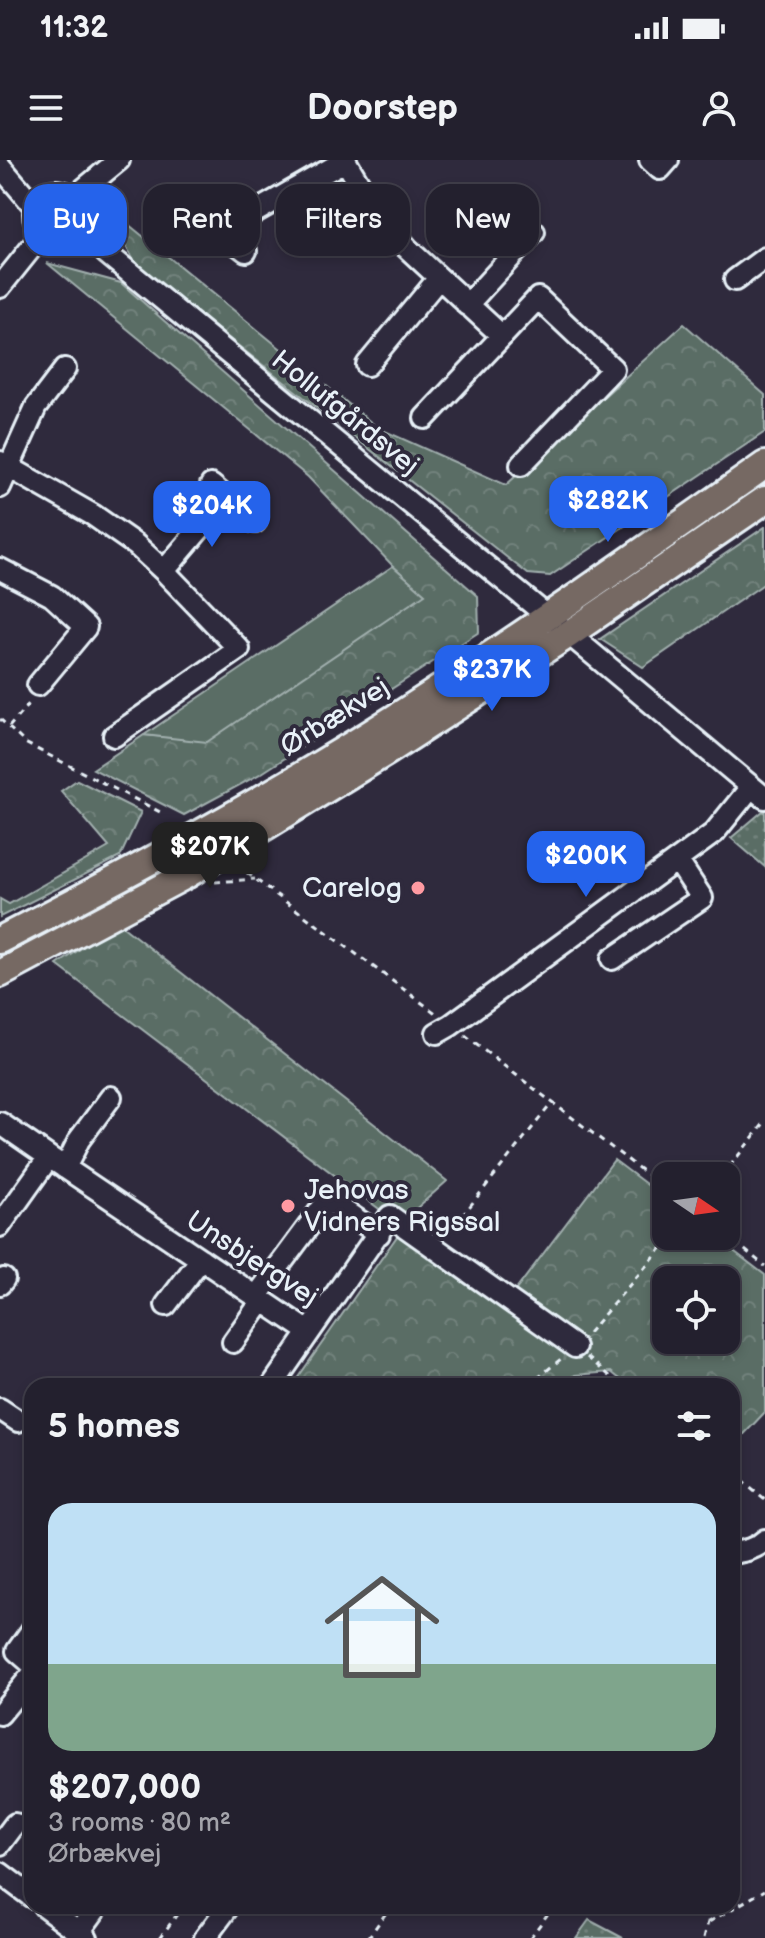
<!DOCTYPE html>
<meta charset="utf-8">
<style>
body{margin:0;font-family:"Balsamiq Sans",sans-serif;background:#2b2836;color:#f1f3f6;height:100vh;display:flex;flex-direction:column;font-size:30px;white-space:nowrap}
*{box-sizing:border-box;margin:0}
p{font-size:26px;color:#a3a3aa}
.icon{flex:none;width:44px;height:44px;fill:none;stroke:currentColor;stroke-width:2;stroke-linecap:round;stroke-linejoin:round}
.map{position:relative;flex:1;overflow:hidden}
.details{position:absolute;left:24px;top:1218px;width:716px;height:536px;display:flex;flex-direction:column;background:#23202e;border-radius:24px;box-shadow:0 4px 12px #0003,0 0 0 2px #403e4a}
.details>*{flex:none}
.banner{position:absolute;left:24px;top:24px;width:718px;height:72px;display:flex;gap:16px}
.needle{width:52px;rotate:103deg}
.fabs{position:absolute;left:652px;top:1002px;display:grid;gap:16px}
.fabs a{display:grid;place-items:center;width:88px;height:88px;border-radius:16px;background:#23202e;box-shadow:0 4px 12px #0003,0 0 0 2px #403e4a;font-size:40px}
.price{position:absolute;translate:-50% -68px;padding:0 18px;border-radius:16px;background:#2563eb;color:#fff;font-size:26px;line-height:52px;filter:drop-shadow(0 2px 4px #0008)}
.price::after{content:'';position:absolute;left:50%;top:48px;width:24px;height:18px;margin-left:-12px;background:inherit;clip-path:polygon(0 0,100% 0,50% 100%)}
.price.active{background:#222;color:#fff}
ul{padding:0;list-style:none}
li{display:grid;align-content:center;gap:16px;height:424px;padding:0 24px}
li span{display:grid;place-items:center;height:248px;border-radius:24px;color:#555}
li>.icon{margin-inline-start:auto}
span .icon{width:144px;height:144px;fill:#fffc;stroke-width:1}
li b{font-size:34px}
h2{display:flex;justify-content:space-between;align-items:center;height:96px;padding:0 24px;font-size:34px}
.chip{padding:0 28px;border-radius:24px;background:#23202e;box-shadow:0 4px 12px #0003,0 0 0 2px #403e4a;font-size:28px;line-height:72px}
.chip.active{background:#2563eb;color:#fff}
.status{display:flex;justify-content:space-between;align-items:center;height:56px;padding:0 40px;background:#23202e;direction:ltr}
.status svg{height:22px;fill:currentColor}
header{display:flex;justify-content:space-between;align-items:center;height:104px;padding:0 24px;background:#23202e;font-size:36px;font-weight:800}
.map>svg:first-child{display:block}
.grass{fill:url(#grass-dots);stroke:#a1afae;stroke-width:2}
.forest{fill:url(#forest-crowns);stroke:#a1afae;stroke-width:2;fill-rule:evenodd}
.park{fill:#5a6d65;stroke:#a1afae;stroke-width:2}
.lines{fill:none;stroke-linecap:round;stroke-linejoin:round}
.minor-casing{stroke:#e8f1f8;stroke-width:26}
.major-casing{stroke:#e8f1f8;stroke-width:32}
.path{stroke:#e8f1f8;stroke-width:3;stroke-dasharray:6 6;stroke-linecap:butt}
.minor{stroke:#2f2a3d;stroke-width:20}
.major{stroke:#766964;stroke-width:26}
.poi-dot{fill:#ff9aa2;stroke:#2f2a3d;stroke-width:3}
.labels{text-anchor:middle;dominant-baseline:central;stroke-width:8;stroke-linejoin:round;paint-order:stroke}
.street-label{font-size:28px;fill:#e8f1f8;stroke:#2f2a3d}
.poi-label{font-size:28px;fill:#e8f1f8;stroke:#2f2a3d;text-anchor:end}
</style>
<div class="status"><b>11:32</b><svg viewBox="0 0 49 12"><path d="M0 12V9h3v3zM5 12V6h3v6zM10 12V3h3v9zM15 12V0h3v12zM26 1h20v11H26zM47 4h2v5h-2z"/></svg></div>
<header><svg class="icon" aria-label="menu" viewBox="0 0 24 24"><path d="M4 6h16M4 12h16M4 18h16"/></svg>Doorstep<svg class="icon" aria-label="person" viewBox="0 0 24 24"><circle cx="12" cy="8" r="4"/><path d="M4 21q1-7 8-7t8 7"/></svg></header>
<div class="map">
<svg width="765" height="1778" viewBox="0 0 765 1778">
<defs>
<pattern id="grass-dots" width="8" height="8" patternUnits="userSpaceOnUse" patternTransform="scale(2)"><rect width="8" height="8" fill="#5a6d65"/><path d="M2 2h.1M6 6h.1" fill="none" stroke="#72827c" stroke-width="1.8" stroke-linecap="round"/></pattern>
<pattern id="forest-crowns" width="20" height="18" patternUnits="userSpaceOnUse" patternTransform="scale(2)"><rect width="20" height="18" fill="#5a6d65"/><path d="M2 6a3 3 0 1 1 6 0M12 15a3 3 0 1 1 6 0" fill="none" stroke="#72827c"/></pattern>
</defs>
<rect width="100%" height="100%" fill="#2f2a3d"/>
<filter id="ink" filterUnits="userSpaceOnUse"><feTurbulence type="fractalNoise" baseFrequency=".0125" numOctaves="2"/><feDisplacementMap in="SourceGraphic" scale="16" xChannelSelector="R" yChannelSelector="G"/><feConvolveMatrix kernelMatrix="1 2 1 2 8 2 1 2 1" color-interpolation-filters="sRGB"/></filter>
<g filter="url(#ink)">
<path class="grass" d="M763,651L765,652V707L731,678Z
M589,1760L623,1778H576Z"/>
<path class="forest" d="M101,42L378,268L506,325L684,164L765,235V272L550,416L528,414L137,106Z
M47,103L121,123L478,436L479,472L262,613L184,655L93,609L144,575L207,581L424,434L393,406L308,317Z
M765,367V423L643,507L600,479Z
M77,620L141,652L120,697L0,757V739L9,744L109,687L61,631Z
M118,763L447,1021L399,1064L57,805Z
M614,1000L666,1039V1076H714L765,1115V1252L732,1287V1226H629L611,1212L575,1215L564,1226H292L400,1072L503,1147ZM666,1120H726V1180H666Z"/>
<path class="park" d="M393,406L425,434L207,582L144,575Z"/>
<g class="lines">
<defs>
<path id="minor" d="M345,0L374,49L407,88L502,176
M650,0L660,9L668,0
M0,6L35,47
M34 53a22 22 0 1 1 44 0a22 22 0 1 1-44 0Z
M73,38L119,0
M77,60L106,93L569,474L765,638
M208,62L246,91
M222,71L346,0
M735,120L765,98
M0,127L44,72
M467,145L534,72
M367,205L439,118
M425,258L538,138L613,209L521,305
M0,302L93,355L136,385L164,411L239,489L114,576
M211,325L255,362
M0,327L36,247L65,209
M0,409L52,436L86,467L38,525
M164,411L226,338
M612,799L702,738L677,700
M437,873L451,865L714,673L751,627
M0,963L49,997
M65,1008L79,980L111,937
M0,1066L49,997L309,1172
M0,1124L4,1119
M256,1137L328,1040L379,1074
M166,1145L201,1099
M233,1182L262,1141
M272,1226L390,1056L575,1187
M0,1249L18,1261
M732,1393C745,1391 756,1389 765,1380
M32,1470L17,1491L32,1504
M0,1554L32,1515
M0,1684L15,1664
M0,1713L32,1737
M44,1746L87,1778
M79,1772L98,1746
M205,1778L229,1746"/>
<path id="major" d="M0,780C134,711 268,639 395,558C521,477 643,391 765,305
M0,814L186,715L388,591L569,474L765,340"/>
</defs>
<use href="#minor" class="minor-casing"/>
<use href="#major" class="major-casing"/>
<path class="path" d="M0,559L25,583L164,654
M9,567L32,540
M247,713L437,854
M215,722L255,719
M465,876L666,1029
M722,1016L765,962
M447,1075L552,943
M726,1075L765,1106
M588,1173L672,1076
M587,1197L622,1226
M528,1226L562,1198
M732,1313L765,1340
M709,1762L765,1730
M160,1778L183,1746
M368,1778L391,1746
M530,1778L547,1755L545,1746
M704,1778L712,1746"/>
<use href="#minor" class="minor"/>
<use href="#major" class="major"/>
</g>
</g>
<g class="poi-dot">
<circle cx="418" cy="728" r="8"/>
<circle cx="288" cy="1046" r="8"/>
</g>
<g class="labels">
<g class="street-label">
<text transform="translate(345 253) rotate(39)">Hollufgårdsvej</text>
<text transform="translate(335 557) rotate(-32)">Ørbækvej</text>
<text transform="translate(252 1099) rotate(33)">Unsbjergvej</text>
</g>
<g class="poi-label">
<text x="402" y="728">Carelog</text>
<text x="304" y="1030" text-anchor="start">Jehovas<tspan x="304" dy="32">Vidners Rigssal</tspan></text>
</g>
</g>
</svg>
<div class="fabs">
<a><svg class="needle" viewBox="-14 -14 28 28"><path d="M0-13l5 13h-10z" fill="#e53935"/><path d="M0 13l5-13h-10z" fill="#a3a3aa"/></svg></a>
<a><svg class="icon" aria-label="locate" viewBox="0 0 24 24"><circle cx="12" cy="12" r="6"/><path d="M12 2v4M12 18v4M2 12h4M18 12h4"/></svg></a>
</div>
<b class="price" style="left:608px;top:384px">$282K</b>
<b class="price" style="left:212px;top:389px">$204K</b>
<b class="price" style="left:492px;top:553px">$237K</b>
<b class="price active" style="left:210px;top:730px">$207K</b>
<b class="price" style="left:586px;top:739px">$200K</b>
<div class="banner">
<a class="chip active">Buy</a>
<a class="chip">Rent</a>
<a class="chip">Filters</a>
<a class="chip">New</a>
</div>
<section class="details">
<h2>5 homes<svg class="icon" aria-label="filters" viewBox="0 0 24 24"><path d="M4 7h16M4 17h16"/><circle cx="9" cy="7" r="2"/><circle cx="15" cy="17" r="2"/></svg></h2>
<ul>
<li><span style="background:linear-gradient(#bfe0f5 65%,#7fa58c 0)"><svg class="icon" aria-label="home" viewBox="0 0 24 24"><path d="M3 11l9-7 9 7M6 9v11h12V9"/></svg></span><div><b>$207,000</b><p>3 rooms · 80 m²</p><p>Ørbækvej</p></div></li>
</ul>
</section>
</div>
